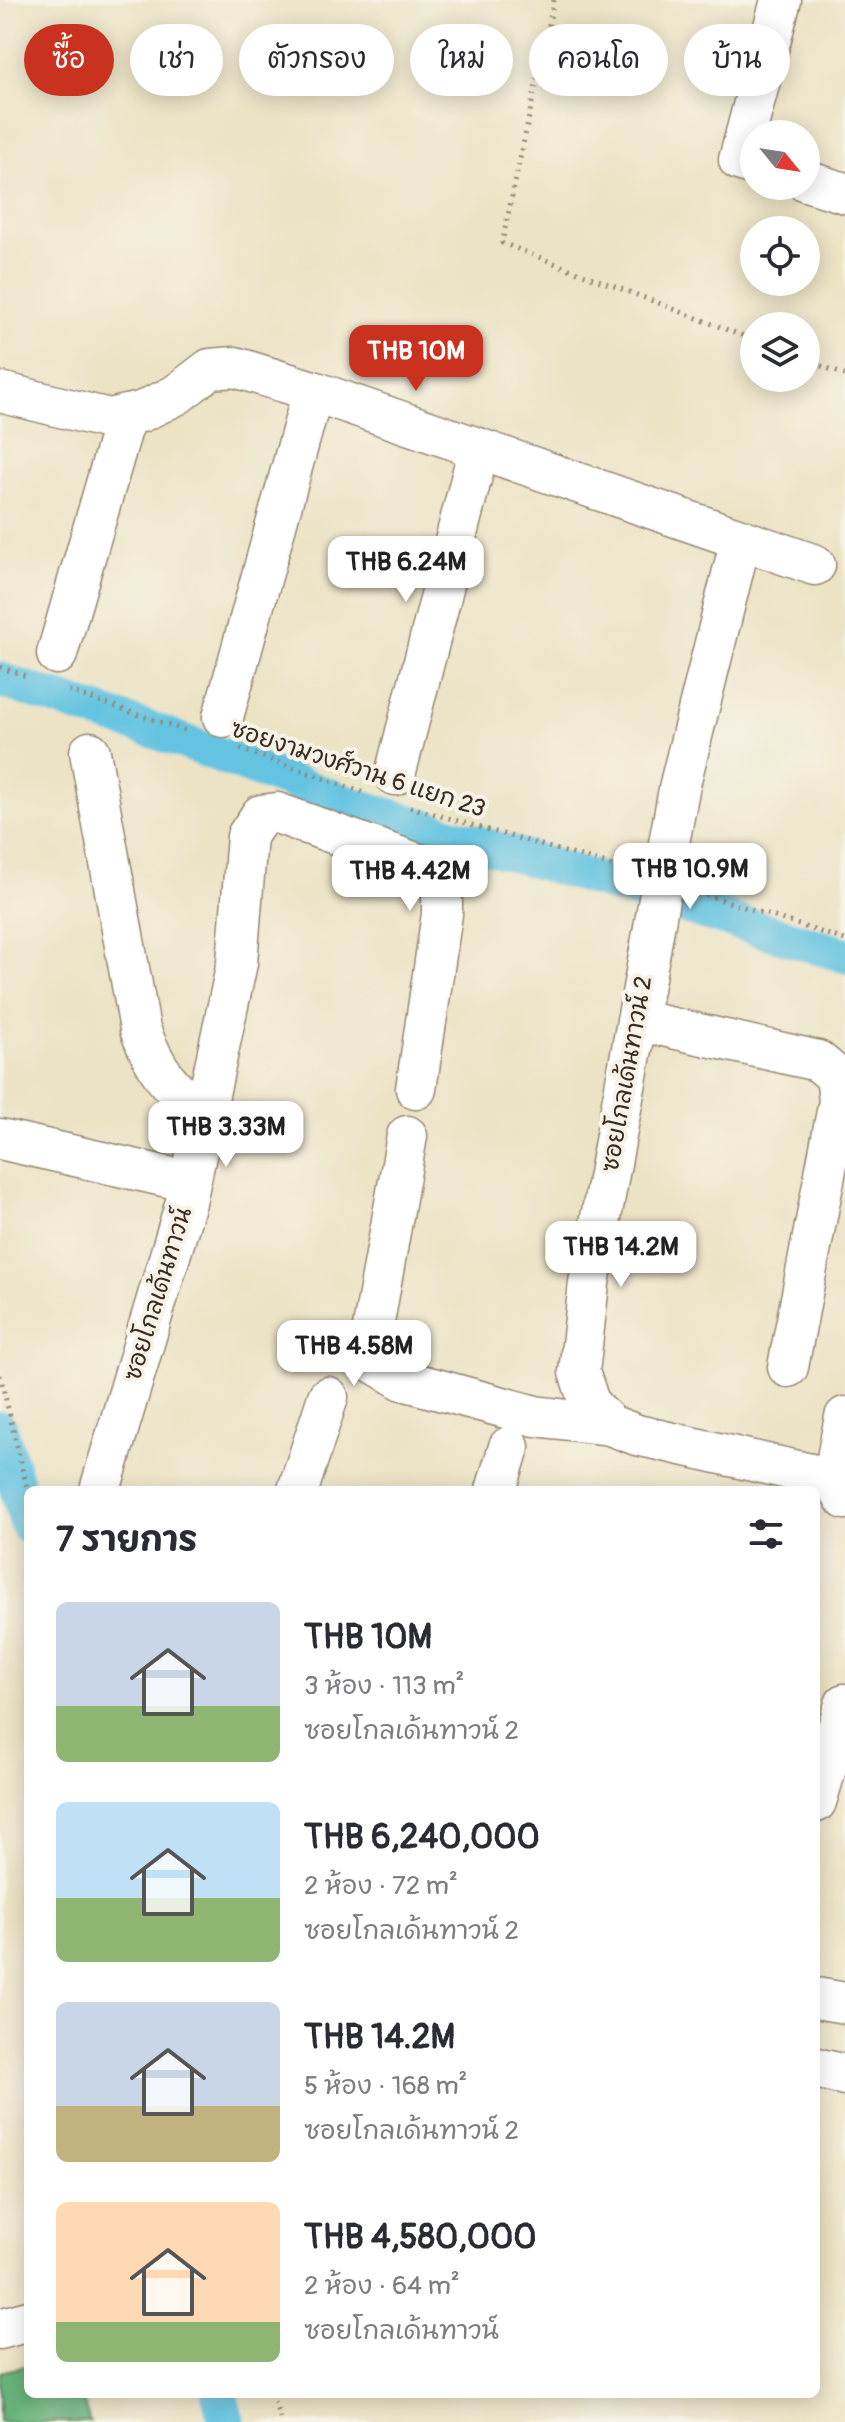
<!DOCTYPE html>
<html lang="th">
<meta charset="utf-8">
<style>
body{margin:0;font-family:Pangolin,"Playpen Sans Thai",sans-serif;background:#f7f7f7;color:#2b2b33;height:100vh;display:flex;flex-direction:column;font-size:30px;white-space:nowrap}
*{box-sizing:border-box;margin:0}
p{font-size:26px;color:#7c7c81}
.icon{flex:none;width:44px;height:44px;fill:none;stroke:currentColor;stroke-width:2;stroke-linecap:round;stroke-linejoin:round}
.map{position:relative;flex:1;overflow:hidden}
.drawer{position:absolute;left:24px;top:1486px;width:796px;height:912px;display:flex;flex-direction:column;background:#fff;border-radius:12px;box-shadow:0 4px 20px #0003}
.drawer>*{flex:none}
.guide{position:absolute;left:24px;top:24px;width:798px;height:72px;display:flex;gap:16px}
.needle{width:52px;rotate:120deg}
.fabs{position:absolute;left:740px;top:120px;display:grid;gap:16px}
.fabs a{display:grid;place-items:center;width:80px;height:80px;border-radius:50%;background:#fff;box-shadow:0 4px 20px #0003;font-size:40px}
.price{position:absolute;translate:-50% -68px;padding:0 18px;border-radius:16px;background:#fff;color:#222;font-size:26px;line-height:52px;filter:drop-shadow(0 2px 4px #0008)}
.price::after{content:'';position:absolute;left:50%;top:48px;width:24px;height:18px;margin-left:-12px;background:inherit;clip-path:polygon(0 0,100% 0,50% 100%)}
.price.active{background:#c8321e;color:#fff}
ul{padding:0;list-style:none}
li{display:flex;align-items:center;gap:24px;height:200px;padding:0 32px}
li span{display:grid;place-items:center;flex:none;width:224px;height:160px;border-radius:12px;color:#555}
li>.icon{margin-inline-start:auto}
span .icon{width:96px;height:96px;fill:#fffc;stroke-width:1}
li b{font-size:34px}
h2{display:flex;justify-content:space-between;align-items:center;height:96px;padding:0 32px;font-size:34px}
.tag{padding:0 28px;border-radius:36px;background:#fff;box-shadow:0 4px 20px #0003;font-size:28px;line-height:72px}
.tag.active{background:#c8321e;color:#fff}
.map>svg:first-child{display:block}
.forest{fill:#67b27a;stroke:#516e4c;stroke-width:2}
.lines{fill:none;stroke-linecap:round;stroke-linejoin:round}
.canal{stroke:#63c3e1;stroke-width:36}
.street-casing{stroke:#948672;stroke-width:43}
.path{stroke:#948672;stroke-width:5;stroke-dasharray:2 6;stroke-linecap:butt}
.street{stroke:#fff;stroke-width:40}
.street-bridge-casing{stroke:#948672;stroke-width:43;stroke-linecap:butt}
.street-bridge{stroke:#fff;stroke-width:40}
.labels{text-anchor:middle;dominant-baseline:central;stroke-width:8;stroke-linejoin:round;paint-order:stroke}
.street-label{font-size:24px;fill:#3b2a1e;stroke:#f7f3e8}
</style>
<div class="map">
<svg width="845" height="2422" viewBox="0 0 845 2422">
<rect width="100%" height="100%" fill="#f7f3e8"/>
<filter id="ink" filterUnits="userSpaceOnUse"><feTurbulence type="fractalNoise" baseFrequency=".0125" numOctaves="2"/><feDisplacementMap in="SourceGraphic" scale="16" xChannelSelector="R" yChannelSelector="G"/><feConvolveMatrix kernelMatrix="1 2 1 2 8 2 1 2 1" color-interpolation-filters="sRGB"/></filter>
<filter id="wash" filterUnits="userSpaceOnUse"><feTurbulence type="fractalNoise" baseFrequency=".006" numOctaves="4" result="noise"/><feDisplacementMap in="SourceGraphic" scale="32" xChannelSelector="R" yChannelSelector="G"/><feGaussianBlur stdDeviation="1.8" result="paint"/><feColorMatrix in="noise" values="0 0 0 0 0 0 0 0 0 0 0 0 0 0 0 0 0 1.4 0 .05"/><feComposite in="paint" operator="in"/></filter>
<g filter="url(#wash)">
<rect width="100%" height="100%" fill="#ece3c5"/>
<path class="forest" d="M28,2365V2394H81L90,2422H0V2372Z"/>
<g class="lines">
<path class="canal" d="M0,680L158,732L353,805L845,955
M0,1429L28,1525
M219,2394L227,2422"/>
</g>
</g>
<g filter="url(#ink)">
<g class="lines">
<defs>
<path id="street" d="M754,165L739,160L781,0
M806,181L845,193
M0,392L109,419L141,412L176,395L210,369L235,367L313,391L815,565
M57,654L126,415
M223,717L313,391
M90,752L140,1029C156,1072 170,1087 204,1116
M395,775L479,448
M667,854L680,784L741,539
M649,956L589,1283L579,1372L590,1405L610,1425L637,1435L833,1479
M637,1020L818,1061L836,1076L839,1101L788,1367
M407,1136L371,1339L374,1363L403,1380L535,1416L610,1425
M0,1139L190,1182
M845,1417L833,1479L845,1499
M100,1490L186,1202L237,963L247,836L261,815L277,813L435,870L442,884V914L416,1089
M298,1490L328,1397
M496,1490L509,1447
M816,1802L845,1704
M816,1998L845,2003
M816,2068L845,2075
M0,2329L28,2321"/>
</defs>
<use href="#street" class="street-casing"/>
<path class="path" d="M554,0L502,243L754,340
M806,360L845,375
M0,667L26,676
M69,691L189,732
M240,749L362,792
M410,807L627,870
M698,892L845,940
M0,1375L28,1492
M272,2394L281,2422"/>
<use href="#street" class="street"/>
<defs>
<path id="street-bridge" d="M649,956L667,854"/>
</defs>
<use href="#street-bridge" class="street-bridge-casing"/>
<use href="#street-bridge" class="street-bridge"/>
</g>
</g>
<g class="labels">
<g class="street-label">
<text transform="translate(358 769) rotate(18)">ซอยงามวงศ์วาน 6 แยก 23</text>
<text transform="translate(627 1074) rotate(-80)">ซอยโกลเด้นทาวน์ 2</text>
<text transform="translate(158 1294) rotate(-73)">ซอยโกลเด้นทาวน์</text>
</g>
</g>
</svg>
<div class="fabs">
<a><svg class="needle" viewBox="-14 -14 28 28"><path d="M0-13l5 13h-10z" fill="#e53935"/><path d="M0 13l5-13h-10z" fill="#7c7c81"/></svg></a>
<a><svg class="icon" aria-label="locate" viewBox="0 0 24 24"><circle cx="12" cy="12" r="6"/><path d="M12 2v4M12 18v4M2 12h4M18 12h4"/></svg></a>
<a><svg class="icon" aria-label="layers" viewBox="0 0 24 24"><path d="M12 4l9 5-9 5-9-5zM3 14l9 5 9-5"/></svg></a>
</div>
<b class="price active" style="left:416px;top:393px">THB 10M</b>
<b class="price" style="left:406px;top:604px">THB 6.24M</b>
<b class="price" style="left:690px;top:911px">THB 10.9M</b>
<b class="price" style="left:410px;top:913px">THB 4.42M</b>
<b class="price" style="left:226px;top:1169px">THB 3.33M</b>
<b class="price" style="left:621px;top:1289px">THB 14.2M</b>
<b class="price" style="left:354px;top:1388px">THB 4.58M</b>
<div class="guide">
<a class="tag active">ซื้อ</a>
<a class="tag">เช่า</a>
<a class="tag">ตัวกรอง</a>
<a class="tag">ใหม่</a>
<a class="tag">คอนโด</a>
<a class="tag">บ้าน</a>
</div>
<section class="drawer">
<h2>7 รายการ<svg class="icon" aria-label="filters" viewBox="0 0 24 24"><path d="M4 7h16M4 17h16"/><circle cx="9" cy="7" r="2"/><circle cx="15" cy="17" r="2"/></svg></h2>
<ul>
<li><span style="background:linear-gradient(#c9d6e8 65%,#8fb573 0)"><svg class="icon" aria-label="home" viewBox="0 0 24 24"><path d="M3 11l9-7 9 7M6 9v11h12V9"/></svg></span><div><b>THB 10M</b><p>3 ห้อง · 113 m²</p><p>ซอยโกลเด้นทาวน์ 2</p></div></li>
<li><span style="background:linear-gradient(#bfe0f5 60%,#8fb573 0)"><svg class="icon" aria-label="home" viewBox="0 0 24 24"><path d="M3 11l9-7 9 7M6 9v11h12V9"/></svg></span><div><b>THB 6,240,000</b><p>2 ห้อง · 72 m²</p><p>ซอยโกลเด้นทาวน์ 2</p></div></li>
<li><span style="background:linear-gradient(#c9d6e8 65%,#c2b280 0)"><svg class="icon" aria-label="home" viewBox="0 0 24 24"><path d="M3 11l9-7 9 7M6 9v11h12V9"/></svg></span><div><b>THB 14.2M</b><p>5 ห้อง · 168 m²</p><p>ซอยโกลเด้นทาวน์ 2</p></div></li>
<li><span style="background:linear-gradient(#ffd9b3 75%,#8fb573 0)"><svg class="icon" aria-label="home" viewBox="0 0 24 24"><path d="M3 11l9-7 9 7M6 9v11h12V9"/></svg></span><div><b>THB 4,580,000</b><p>2 ห้อง · 64 m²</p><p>ซอยโกลเด้นทาวน์</p></div></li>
</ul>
</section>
</div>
